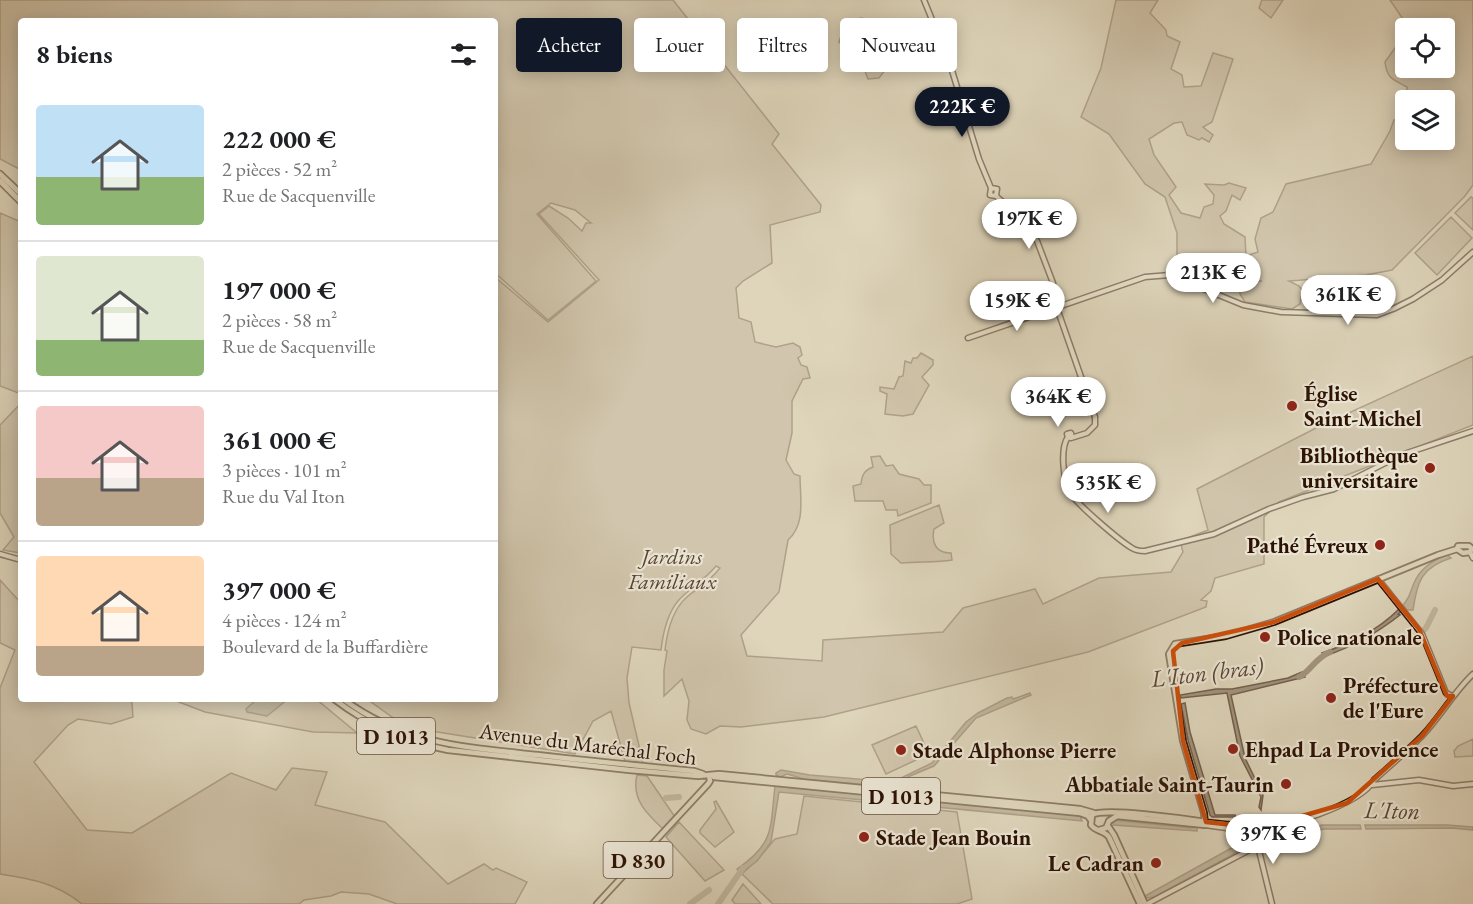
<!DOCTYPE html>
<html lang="fr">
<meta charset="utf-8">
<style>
body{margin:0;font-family:"EB Garamond",serif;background:#f6f6f6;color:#202124;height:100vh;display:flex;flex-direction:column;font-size:22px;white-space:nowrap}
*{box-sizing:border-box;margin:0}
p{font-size:20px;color:#757577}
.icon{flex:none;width:33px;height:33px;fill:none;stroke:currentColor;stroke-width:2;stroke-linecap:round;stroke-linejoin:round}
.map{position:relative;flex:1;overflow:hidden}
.details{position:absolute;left:18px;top:18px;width:480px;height:684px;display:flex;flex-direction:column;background:#fff;border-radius:6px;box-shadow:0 3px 15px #0003}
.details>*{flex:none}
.top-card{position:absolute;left:516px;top:18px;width:570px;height:54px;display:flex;gap:12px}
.fabs{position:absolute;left:1395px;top:18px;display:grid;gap:12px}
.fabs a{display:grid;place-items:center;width:60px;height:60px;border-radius:6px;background:#fff;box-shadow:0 3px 15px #0003;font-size:30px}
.price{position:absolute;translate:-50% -51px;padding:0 14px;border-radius:21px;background:#fff;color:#222;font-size:20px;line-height:39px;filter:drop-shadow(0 2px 3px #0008)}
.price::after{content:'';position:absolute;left:50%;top:36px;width:18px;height:14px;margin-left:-9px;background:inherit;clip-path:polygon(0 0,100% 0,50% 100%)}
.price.active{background:#111827;color:#fff}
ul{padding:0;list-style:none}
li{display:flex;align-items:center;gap:18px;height:150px;padding:0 18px}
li+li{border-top:2px solid #e0e0e0}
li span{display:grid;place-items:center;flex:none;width:168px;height:120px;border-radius:6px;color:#555}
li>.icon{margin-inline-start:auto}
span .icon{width:72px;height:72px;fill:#fffc;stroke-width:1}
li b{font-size:26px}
h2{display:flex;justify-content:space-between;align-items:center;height:72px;padding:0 18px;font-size:26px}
.pill{padding:0 21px;border-radius:6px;background:#fff;box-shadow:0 3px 15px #0003;font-size:21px;line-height:54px}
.pill.active{background:#111827;color:#fff}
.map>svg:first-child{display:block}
.green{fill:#c0b49c;stroke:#766350;stroke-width:1.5}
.water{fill:#a1937d;stroke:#725f4d;stroke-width:1.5}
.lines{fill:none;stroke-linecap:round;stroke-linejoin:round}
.river{stroke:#a1937d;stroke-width:6}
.secondary-casing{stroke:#2c1204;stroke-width:7}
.primary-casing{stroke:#2c1204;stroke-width:8}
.highway-casing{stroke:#2c1204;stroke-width:8}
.secondary{stroke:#eae4d3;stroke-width:4}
.primary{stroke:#ded5bb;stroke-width:4.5}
.highway{stroke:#ded5bb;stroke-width:5}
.marked{fill:none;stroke:#cc4e0b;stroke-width:4.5;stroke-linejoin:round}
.poi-dot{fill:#8f2418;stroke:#eae4d3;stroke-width:2}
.labels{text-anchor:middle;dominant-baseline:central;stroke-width:4.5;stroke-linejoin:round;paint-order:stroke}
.shield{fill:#eae4d3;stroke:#655142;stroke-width:1.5}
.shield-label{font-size:21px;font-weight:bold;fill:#2c1204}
.poi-label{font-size:22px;font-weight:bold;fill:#2c1204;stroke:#eae4d3;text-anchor:start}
.park-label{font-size:22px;font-style:italic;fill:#584332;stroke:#eae4d3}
.street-label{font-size:22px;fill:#2c1204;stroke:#eae4d3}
.water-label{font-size:24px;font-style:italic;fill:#5b4634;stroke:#eae4d3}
</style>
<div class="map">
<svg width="1473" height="904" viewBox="0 0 1473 904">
<rect width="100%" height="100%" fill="#ded5bb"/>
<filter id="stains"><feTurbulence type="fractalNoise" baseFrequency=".00333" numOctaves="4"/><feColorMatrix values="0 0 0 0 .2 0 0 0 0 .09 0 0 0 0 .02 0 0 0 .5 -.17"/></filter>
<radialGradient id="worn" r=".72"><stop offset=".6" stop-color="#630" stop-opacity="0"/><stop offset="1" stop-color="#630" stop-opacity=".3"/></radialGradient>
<path class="green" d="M0,0H673L779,134L772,144L821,205L820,212L770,225L772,263L743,281L736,288L739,318L751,322L755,342L776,347L793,343L800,347L802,355L798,358L801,365L807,367L810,378L803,379L792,401V433L786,460L794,474L800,476C800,498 806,524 788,540L779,592L741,635L747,656L822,661L823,640L943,632L963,608L1035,589L1043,604L1099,578L1171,572L1183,552L1180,541L1208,530L1197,489L1316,428L1473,356V425L1279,502L1264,517V564L1215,578L1211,591L1201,600L1207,601L1206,607L1088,652L824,717L741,727L720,726L706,734L691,729L687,720L689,701L682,679L664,696V670L667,651L665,650C667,632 672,610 687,597C700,586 708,583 720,568L716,566C705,580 689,588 678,601C667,614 663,633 661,650L632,647L627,678L629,703L643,763L625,761L611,711L593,721L575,754L406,727L367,699H495V277L548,322L599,280L539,214L549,206L568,218L582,231L586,223H591L575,210L551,203L537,214L596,281L548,320L495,273V21H21V170L0,159Z
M1116,0H1158L1150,13L1166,30L1167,36L1180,42L1171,69L1182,75L1184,87L1201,86L1213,53L1233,59L1212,122L1203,127L1213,135L1209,142L1202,138L1199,140L1187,135L1182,122L1174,123L1149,139L1154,155L1176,187L1169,195L1181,213L1200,218L1204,207L1213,204L1214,195L1205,184L1224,185L1229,183L1246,188L1240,200L1232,195L1226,211L1220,216L1224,224L1245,237L1246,256L1258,252L1255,239L1261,218L1273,212L1286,184L1371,164L1390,131L1394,120L1405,119V116L1406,140H1444V100H1406L1407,87C1393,79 1387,79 1385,62L1405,34L1406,68H1444V28H1409L1390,0H1473V185L1465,196L1392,270L1366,275L1289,281L1299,286L1302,290L1300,304L1292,309L1245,302L1240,294V285L1244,283L1262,281H1239L1206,276L1177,257V233L1165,197L1145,184L1109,134L1081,117L1101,68Z
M1262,0H1283L1271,18L1259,8Z
M861,18L874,22L888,31L897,24L914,38L913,50L885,70L879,78L868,79L861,61L839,42L844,27L853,24L860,26Z
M1471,197L1473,198V230L1455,213Z
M0,213L21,222V394L0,386Z
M1451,217L1472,238L1437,275L1415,253Z
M1324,282L1326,301L1307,303L1305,284Z
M921,353L933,360V365L922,377L929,385L913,414L903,416L885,414L887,394L880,391V387L894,389L899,377L903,376L905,361L911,363L913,358H917Z
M21,403V553L3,550L14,537L0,513V425Z
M880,456L886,466L893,465L899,474L919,479L924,485H931V503L898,516L897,510H886L883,501H855L853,486L861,484C862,474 865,470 873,467L871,457Z
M939,505L944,523L934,529C931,543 936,553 951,553L952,560C935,563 919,561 901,563L891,554L890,525Z
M0,580L21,603V699H128L132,703L133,717L111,724L78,719L68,725L34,762L87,830L132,833L231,773L276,790L292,768L327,772L315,805L385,822L448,884L484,864L493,870L496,868L527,882L515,904H397L369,894L341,892L331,896L304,900L299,904H82C56,883 32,879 0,874V688L15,650L0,643Z
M171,699H316L357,733L313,732L205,712Z
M916,726L929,754L886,774L872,745Z
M1473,739V756L1455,757L1454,751L1458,746Z
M637,775L647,776L675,817L663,829C647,814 631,799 637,775Z
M804,796L957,812L972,899L957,904H773L742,874L760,857L775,839L797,834Z
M716,801L734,832L715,847L700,833V830L716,809L714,802Z
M679,822L724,870L705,881L666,837Z
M743,884L761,904H735L732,900Z"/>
<path class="water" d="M1447,555L1451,558C1422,567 1417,581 1413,610H1407L1403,605C1410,598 1410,592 1414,583C1420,569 1433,560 1447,555Z
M1399,609L1402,611L1398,614L1400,615C1377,633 1352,647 1325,656L1322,653C1351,643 1377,631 1399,609Z
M1302,672L1305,677L1231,695L1245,758L1263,795L1261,810L1259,807L1261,797L1240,756L1227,693L1181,698L1180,695L1216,689H1232L1288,678Z
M1030,693L1031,695L976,718L934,766L910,776L901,783V788L804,779L787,774L780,777L776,775V773L781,770L810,775L893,782L932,763L966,722L978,713L1007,698L1012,697L1013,699Z
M257,699H288L267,716L247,712L246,709Z
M1185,703L1190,732L1215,815H1235L1236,817H1212L1210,815L1188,740L1181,704Z
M775,786L1075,815L1080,816L1082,821L779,792L771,842L757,861L740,874L737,869C775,843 770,829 775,786Z
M1114,820L1191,828L1197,827V831L1113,825Z
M1322,825H1360L1361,829H1324L1301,834L1264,839H1260L1259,836L1300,831Z
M1365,825H1447L1473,827V830L1452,828L1366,829Z
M1251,835L1253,842L1245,848L1154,897L1147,898L1145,896L1246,840V838Z"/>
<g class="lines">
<path class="river" d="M1417,636L1426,628L1435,610
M1299,677C1311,671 1314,659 1330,652
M666,798L679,797
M690,904L709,890
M718,904L743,868"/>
<defs>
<path id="secondary" d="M924,0L950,64L979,159L991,188
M996,196L997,189L991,188L990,195L996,196L1023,220L1037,241L1053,283L1058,311L1095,417V425L1087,433L1071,438L1068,437L1067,434L1071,433L1072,437
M968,338L1145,277L1170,275L1243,305L1281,312L1377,315L1393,309L1413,299L1442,280L1473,252
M1068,437C1060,448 1063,480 1070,492C1075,503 1120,541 1132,548C1136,551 1140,551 1145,551L1214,534L1269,509L1303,497L1334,489L1401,455L1473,431
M1470,552L1473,558
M0,554L21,560
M1378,579L1422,634L1446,693L1452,696
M1372,785L1419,780L1453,786L1473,784
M1206,822L1254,827
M1205,825C1221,827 1237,830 1252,830C1279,830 1361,805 1374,780C1390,766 1407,751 1422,736C1441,716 1453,693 1473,674
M1253,826L1272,904
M1147,904L1257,846"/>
<path id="primary" d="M1457,549L1458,546H1469L1472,549
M1457,549L1463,553L1470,552L1472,549
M334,699C368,725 406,742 448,750L629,770L698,776L719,774L1080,809L1094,813
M343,699C406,745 464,747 538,755C590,761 642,766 694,771L703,774
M714,777L1080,813L1088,816L1090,819
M1108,826L1114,835L1145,904
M1099,830L1106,828L1109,821L1117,816L1205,825L1204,813L1183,741L1169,654L1175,644L1226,636L1274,622L1438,555L1457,549
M597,904L708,784L710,781L709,775
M1140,904L1109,837C1104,830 1096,832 1091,825L1092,815C1104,807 1187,819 1206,822"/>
<path id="highway" d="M0,174L21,194
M0,181L21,202"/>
</defs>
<use href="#secondary" class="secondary-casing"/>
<use href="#primary" class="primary-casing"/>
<use href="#highway" class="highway-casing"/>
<use href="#secondary" class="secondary"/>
<use href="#primary" class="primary"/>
<use href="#highway" class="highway"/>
</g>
<path d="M0 0H1473V904H0ZM1378,579L1419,629L1447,696H1453L1422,736L1347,803L1261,828L1206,822L1183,741L1173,651L1182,643L1274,622Z" fill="#ded5bb" fill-opacity=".55" fill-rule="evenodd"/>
<path class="marked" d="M1378,579L1419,629L1447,696H1453L1422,736L1347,803L1261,828L1206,822L1183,741L1173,651L1182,643L1274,622Z"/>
<g class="poi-dot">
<circle cx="1292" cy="406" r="6"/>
<circle cx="1430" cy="468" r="6"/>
<circle cx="1380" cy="545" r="6"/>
<circle cx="1265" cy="637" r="6"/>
<circle cx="1331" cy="698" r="6"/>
<circle cx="1233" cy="749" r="6"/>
<circle cx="901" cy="750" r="6"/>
<circle cx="1286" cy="784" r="6"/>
<circle cx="864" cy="837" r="6"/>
<circle cx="1156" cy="863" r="6"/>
</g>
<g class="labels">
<g class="shield">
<rect x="357" y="718" width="78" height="36" rx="4.5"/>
<rect x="862" y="778" width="78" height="36" rx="4.5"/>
<rect x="603.5" y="842" width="69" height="36" rx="4.5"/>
</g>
<g class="shield-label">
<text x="396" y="736">D 1013</text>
<text x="901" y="796">D 1013</text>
<text x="638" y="860">D 830</text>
</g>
<g class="poi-label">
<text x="1304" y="393">Église<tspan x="1304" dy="25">Saint-Michel</tspan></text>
<text x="1418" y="455" text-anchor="end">Bibliothèque<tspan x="1418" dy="25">universitaire</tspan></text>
<text x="1368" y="545" text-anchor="end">Pathé Évreux</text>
<text x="1277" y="637">Police nationale</text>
<text x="1343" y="685">Préfecture<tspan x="1343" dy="25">de l'Eure</tspan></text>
<text x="1245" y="749">Ehpad La Providence</text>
<text x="913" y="750">Stade Alphonse Pierre</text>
<text x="1274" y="784" text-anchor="end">Abbatiale Saint-Taurin</text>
<text x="876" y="837">Stade Jean Bouin</text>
<text x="1144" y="863" text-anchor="end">Le Cadran</text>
</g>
<g class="park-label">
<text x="672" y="556">Jardins<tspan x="672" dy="25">Familiaux</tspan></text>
</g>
<g class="street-label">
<text transform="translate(588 744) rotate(7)">Avenue du Maréchal Foch</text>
</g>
<g class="water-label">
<text transform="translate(1207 672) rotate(-7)">L'Iton (bras)</text>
<text transform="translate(1392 810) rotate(1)">L'Iton</text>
</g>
</g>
<rect width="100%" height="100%" filter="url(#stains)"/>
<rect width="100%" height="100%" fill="url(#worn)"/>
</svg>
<div class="fabs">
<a><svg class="icon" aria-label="locate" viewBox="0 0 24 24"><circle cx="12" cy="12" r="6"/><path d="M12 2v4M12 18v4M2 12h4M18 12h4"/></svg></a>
<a><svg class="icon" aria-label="layers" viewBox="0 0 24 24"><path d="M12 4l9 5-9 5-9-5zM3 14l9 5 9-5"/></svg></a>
</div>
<b class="price active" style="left:962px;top:138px">222K €</b>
<b class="price" style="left:1029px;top:250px">197K €</b>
<b class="price" style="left:1213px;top:304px">213K €</b>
<b class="price" style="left:1348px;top:326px">361K €</b>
<b class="price" style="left:1017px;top:332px">159K €</b>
<b class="price" style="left:1058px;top:428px">364K €</b>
<b class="price" style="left:1108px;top:514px">535K €</b>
<b class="price" style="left:1273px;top:865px">397K €</b>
<div class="top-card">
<a class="pill active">Acheter</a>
<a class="pill">Louer</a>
<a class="pill">Filtres</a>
<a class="pill">Nouveau</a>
</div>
<section class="details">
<h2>8 biens<svg class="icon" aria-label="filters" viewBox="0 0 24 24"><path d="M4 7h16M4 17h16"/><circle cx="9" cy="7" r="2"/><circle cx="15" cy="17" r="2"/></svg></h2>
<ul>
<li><span style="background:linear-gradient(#bfe0f5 60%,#8fb573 0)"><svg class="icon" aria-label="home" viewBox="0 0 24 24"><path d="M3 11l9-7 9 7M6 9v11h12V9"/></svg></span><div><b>222 000 €</b><p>2 pièces · 52 m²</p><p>Rue de Sacquenville</p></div></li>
<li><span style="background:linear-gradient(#dfe7d0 70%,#8fb573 0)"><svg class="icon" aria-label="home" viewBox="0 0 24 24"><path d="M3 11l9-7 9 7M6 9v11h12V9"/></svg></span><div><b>197 000 €</b><p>2 pièces · 58 m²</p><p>Rue de Sacquenville</p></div></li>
<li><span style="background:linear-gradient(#f6c9c9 60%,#b9a48a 0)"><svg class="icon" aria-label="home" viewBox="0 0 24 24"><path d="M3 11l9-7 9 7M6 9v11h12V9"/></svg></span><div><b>361 000 €</b><p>3 pièces · 101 m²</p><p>Rue du Val Iton</p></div></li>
<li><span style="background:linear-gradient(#ffd9b3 75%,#b9a48a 0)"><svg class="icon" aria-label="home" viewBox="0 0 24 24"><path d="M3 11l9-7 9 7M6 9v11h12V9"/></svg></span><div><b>397 000 €</b><p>4 pièces · 124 m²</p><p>Boulevard de la Buffardière</p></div></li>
</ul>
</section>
</div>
